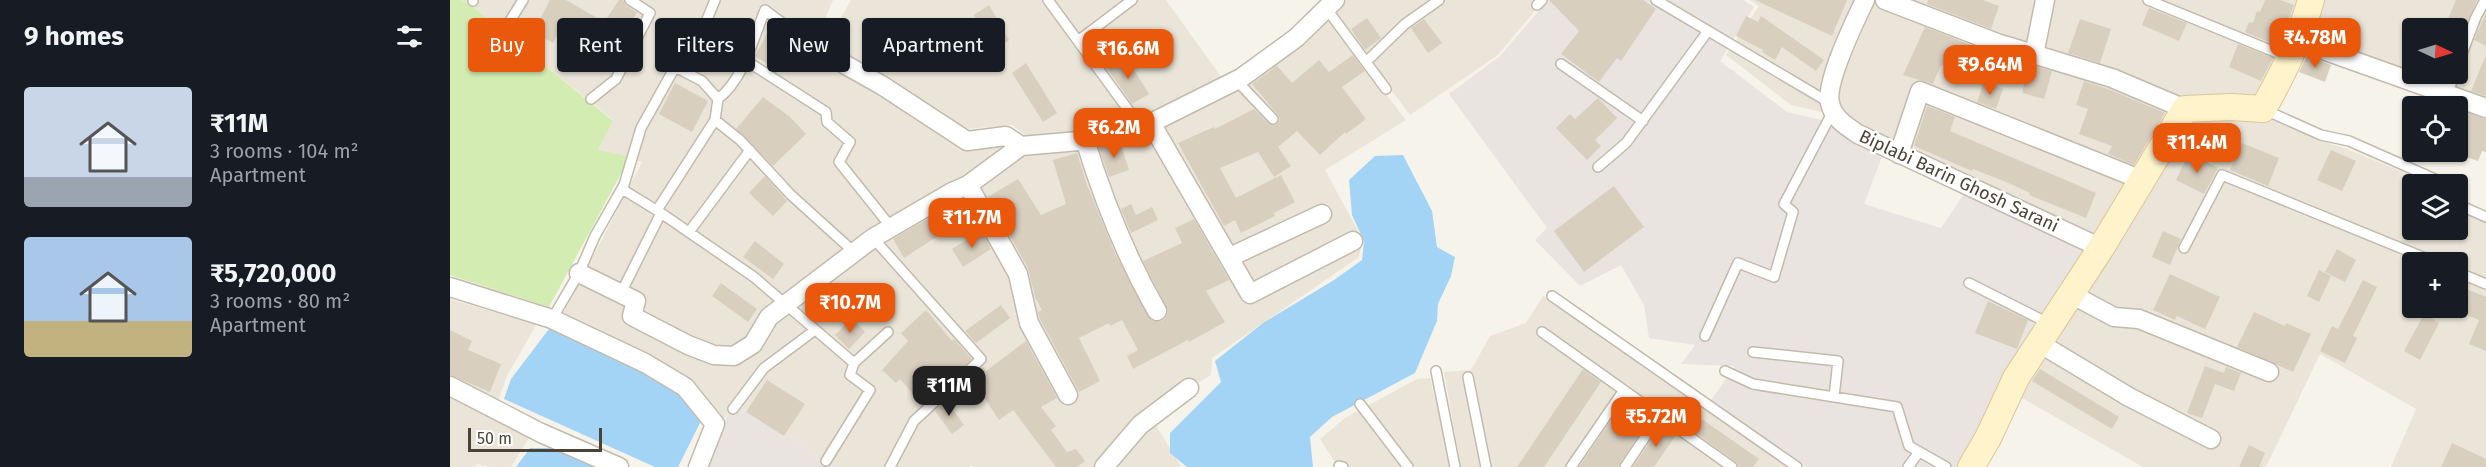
<!DOCTYPE html>
<meta charset="utf-8">
<style>
body{margin:0;font-family:"Fira Sans",sans-serif;background:#20242c;color:#f1f3f6;height:100vh;display:flex;flex-direction:column;font-size:22px;white-space:nowrap}
*{box-sizing:border-box;margin:0}
p{font-size:20px;color:#9ea1a6}
.icon{flex:none;width:33px;height:33px;fill:none;stroke:currentColor;stroke-width:2;stroke-linecap:round;stroke-linejoin:round}
.map{position:relative;flex:1;overflow:hidden}
.side{display:flex;flex-direction:column;background:#171b24;width:450px}
.side>*{flex:none}
.hud{position:absolute;left:18px;top:18px;width:570px;height:54px;display:flex;gap:12px}
.needle{width:39px;rotate:94deg}
.buttons{position:absolute;left:1952px;top:18px;display:grid;gap:12px}
.buttons a{display:grid;place-items:center;width:66px;height:66px;border-radius:6px;background:#171b24;box-shadow:0 2px 4px #0004;font-size:30px}
.scale{position:absolute;left:18px;bottom:15px;width:134px;box-sizing:border-box;padding-left:6px;border:3px solid #4b4338;border-top:0;font-size:16px;line-height:21px;white-space:nowrap;color:#4b4338;-webkit-text-stroke:4px #fff;paint-order:stroke}
.price{position:absolute;translate:-50% -51px;padding:0 14px;border-radius:12px;background:#ea580c;color:#fff;font-size:20px;line-height:39px;filter:drop-shadow(0 2px 3px #0008)}
.price::after{content:'';position:absolute;left:50%;top:36px;width:18px;height:14px;margin-left:-9px;background:inherit;clip-path:polygon(0 0,100% 0,50% 100%)}
.price.active{background:#222;color:#fff}
ul{padding:0;list-style:none}
li{display:flex;align-items:center;gap:18px;height:150px;padding:0 24px}
li span{display:grid;place-items:center;flex:none;width:168px;height:120px;border-radius:6px;color:#555}
li>.icon{margin-inline-start:auto}
span .icon{width:72px;height:72px;fill:#fffc;stroke-width:1}
li b{font-size:26px}
h2{display:flex;justify-content:space-between;align-items:center;height:72px;padding:0 24px;font-size:26px}
.pill{padding:0 21px;border-radius:6px;background:#171b24;box-shadow:0 2px 4px #0004;font-size:21px;line-height:54px}
.pill.active{background:#ea580c;color:#fff}
main{display:flex;flex:1;min-height:0}
.map>svg:first-child{display:block}
.residential{fill:#eae5d8;fill-rule:evenodd}
.industrial{fill:#e9e4df}
.green{fill:#d2ecb1}
.water{fill:#a4d4f5}
.building{fill:#d9cfbf}
.lines{fill:none;stroke-linecap:round;stroke-linejoin:round}
.lane-casing{stroke:#c2bbac;stroke-width:12}
.street-casing{stroke:#c2bbac;stroke-width:21}
.secondary-casing{stroke:#d9c798;stroke-width:28}
.lane{stroke:#fff;stroke-width:9}
.street{stroke:#fff;stroke-width:18}
.secondary{stroke:#fff3cc;stroke-width:26}
.labels{text-anchor:middle;dominant-baseline:central;stroke-width:5;stroke-linejoin:round;paint-order:stroke}
.street-label{font-size:18px;fill:#4b4338;stroke:#fff}
</style>
<main>
<section class="side">
<h2>9 homes<svg class="icon" aria-label="filters" viewBox="0 0 24 24"><path d="M4 7h16M4 17h16"/><circle cx="9" cy="7" r="2"/><circle cx="15" cy="17" r="2"/></svg></h2>
<ul>
<li><span style="background:linear-gradient(#c9d6e8 75%,#9aa5b1 0)"><svg class="icon" aria-label="home" viewBox="0 0 24 24"><path d="M3 11l9-7 9 7M6 9v11h12V9"/></svg></span><div><b>₹11M</b><p>3 rooms · 104 m²</p><p>Apartment</p></div></li>
<li><span style="background:linear-gradient(#a9c7e8 70%,#c2b280 0)"><svg class="icon" aria-label="home" viewBox="0 0 24 24"><path d="M3 11l9-7 9 7M6 9v11h12V9"/></svg></span><div><b>₹5,720,000</b><p>3 rooms · 80 m²</p><p>Apartment</p></div></li>
</ul>
</section>
<div class="map">
<svg width="2036" height="467" viewBox="0 0 2036 467">
<rect width="100%" height="100%" fill="#f6f3ea"/>
<path class="residential" d="M11,0H383L362,49L516,143L557,139L566,148L312,323L283,351L263,350L187,314L136,270L192,162L148,150L163,120L22,6Z
M401,0H716L772,78L696,114L630,134L575,135L562,125L516,129L377,43Z
M890,0H1087L1084,3V12L1048,55L960,115L881,9Z
M1300,0H1412L1381,114L1341,105L1276,55L1309,6Z
M1426,0H1857L1813,103L1727,106L1651,243L1397,120L1389,103L1391,80Z
M1866,0H2036V105L1854,39ZM1962,28H2007V74H1962Z
M876,17L956,120L875,170L912,238L909,257L762,358L761,375L699,414L731,467H524L521,465L519,467H390L283,403L271,425L242,388L111,318L130,279L182,302L178,317L288,359L319,323L390,267L572,151L708,123Z
M1816,117L1871,141L1897,149L1979,183V184H1962V230H2007V210L2036,222V467H1941L1966,409L1870,354L1816,467H1693L1572,398L1591,358L1736,123ZM1962,262H2007V308H1962Z
M1093,296L1340,467H1011L994,372L1021,370L1040,336L1076,323Z
M0,299L86,325L57,376L42,417L79,438L61,467H39L27,464L25,467H0Z
M980,378L1002,467H888L870,439L895,418L967,379Z"/>
<path class="industrial" d="M1098,0H1293L1304,7L1270,61L1337,112L1384,123L1433,154L1414,204L1491,228L1516,191L1645,249L1516,467H1356L1261,400L1285,366L1231,364L1245,345L1199,338L1194,305L1171,265L1130,286L1085,240L1097,228L999,94L1050,56Z
M283,403L390,467H254Z"/>
<path class="green" d="M0,0H11L22,6L163,121L148,150L180,157L99,307L0,275Z"/>
<path class="water" d="M953,155L982,211L987,247L1005,257L1001,276L988,304L987,321L965,373L882,417L860,437L863,467H737L720,453V433L771,382L765,361L813,323L884,280L912,260L914,241L902,215L899,180L925,156Z
M99,329L152,351L230,392L251,421L228,467H205L54,399L61,379Z
M80,448H102L146,467H66Z"/>
<path class="building" d="M100,0H116L149,19L136,39L113,24L103,43L83,32Z
M169,0H173L176,5L187,13L175,30L157,18Z
M1099,0H1193L1206,9L1171,61L1167,58L1149,82L1111,54L1129,31Z
M1305,0H1397L1382,36Z
M1478,0H1533L1549,6L1541,29L1477,4Z
M1815,0H1830L1844,5L1828,46L1795,32L1799,22L1803,23L1807,11L1810,12Z
M2006,0H2027L2012,35L2007,32V28H1994Z
M539,5L559,40L548,47L537,30L534,32L524,15Z
M1699,8L1737,23L1729,41L1692,25Z
M2036,13V46L2024,40Z
M1296,16L1308,22L1311,16L1374,60L1366,71L1332,47L1325,60L1312,52L1313,50L1286,36Z
M917,18L931,38L915,50L901,29Z
M974,19L992,43L978,53L961,28Z
M1630,19L1661,29L1650,63L1618,53Z
M424,21L438,27L426,56L412,50Z
M321,26L337,36L319,65L305,56Z
M1475,27L1536,51L1526,78L1491,65L1483,84L1453,75Z
M1788,44L1823,58L1811,81L1779,67Z
M903,55L915,71L892,87L916,119L896,134L895,132L870,155L847,131L828,147L841,166L824,177L808,152L770,168L786,198L831,175L845,202L824,213L825,216L791,233L785,220L774,226L728,143L764,127L765,129L804,109L819,124L825,125L830,120L828,115L802,84L827,66L842,83L869,60L879,72Z
M2036,55V96L2021,91Z
M1857,56L1881,65L1875,82L1849,72Z
M676,57L699,94L682,104L657,68Z
M576,63L607,113L593,122L562,73Z
M1579,65L1602,71L1594,99L1572,93Z
M1634,81L1658,89L1715,113L1684,165L1658,154L1662,146L1629,134L1638,109L1626,105Z
M1534,82L1553,89L1546,109L1527,102Z
M225,83L258,101L242,132L209,114Z
M313,97L340,117L356,134L323,166L286,129Z
M1148,98L1167,118L1145,140L1151,146L1137,160L1106,128L1120,114L1125,119Z
M1477,106L1505,117L1500,131L1646,193L1636,218L1579,195L1580,193L1556,182L1523,169L1522,171L1464,146Z
M2012,111L2036,119V152L2032,151L2028,161L2007,154V124Z
M670,142L679,170L659,177L649,148Z
M1792,143L1829,158L1818,186L1780,170Z
M1881,150L1906,161L1892,191L1867,180Z
M627,153L637,185L665,253L701,320L712,321L716,317L718,311L693,261L732,243L725,228L744,219L779,280L756,291L775,322L739,342L738,340L683,369L677,356L688,350L672,320L660,326L659,323L629,338L650,381L629,392L590,319L588,312L592,310L585,297L578,268L538,197L568,179L591,215L616,204L603,160Z
M1739,153L1768,168L1754,194L1726,180Z
M315,176L337,201L323,216L299,193Z
M1164,186L1194,227L1134,272L1104,231Z
M681,204L686,215L702,207L708,220L681,233L671,209Z
M491,211L502,227L454,258L443,239Z
M531,231L541,249L513,267L502,249Z
M1713,231L1731,239L1720,265L1702,257Z
M305,241L334,264L323,279L293,257Z
M1887,249L1906,260L1895,282L1875,272Z
M1869,270L1881,276L1869,302L1857,296Z
M1720,274L1770,297L1755,329L1727,316L1725,320L1703,310Z
M1913,280L1927,287L1903,336L1907,338L1895,363L1870,351L1882,326L1888,329Z
M271,283L307,309L298,322L262,296Z
M2007,285L2036,297V351L2019,344L2029,320L2007,311Z
M1538,301L1578,320L1567,349L1525,333Z
M551,305L560,318L526,343L515,331Z
M476,310L502,341L504,339L522,359L472,404L450,379L446,383L432,370L458,341L451,333Z
M1804,312L1835,326L1836,323L1861,334L1843,372L1787,347Z
M1974,314L1989,323L1970,360L1954,351Z
M402,318L415,332L399,349L385,335Z
M0,330L22,341L18,350L51,364L40,392L0,375Z
M576,341L607,398L591,407L606,426L601,430L617,452L626,449L635,461L627,467H606L563,410L549,420L521,378L533,367L536,371Z
M1755,366L1774,373L1776,367L1791,373L1784,391L1765,384L1752,418L1737,413Z
M1133,369L1151,382L1094,467H1067Z
M1590,369L1669,417L1662,429L1582,381Z
M317,380L355,404L334,436L296,412Z
M496,400L514,425L502,434L485,411Z
M1226,401L1309,459L1303,467H1289L1286,462L1218,413Z
M1172,404L1197,422L1168,467H1129Z
M1211,425L1226,435L1204,467H1183Z
M2002,443L2036,459V467H1991Z
M1799,445L1815,453L1809,467H1789Z"/>
<g class="lines">
<defs>
<path id="lane" d="M73,0L60,21L83,46
M598,0L690,126
M1206,0L1380,103
M1698,0L1837,57
M23,1V0
M1087,5L1092,0
M876,8L936,89
M629,40L682,0
M295,60L376,112L377,122L400,142L389,162L441,227
M916,62L955,24L989,0
M1111,64L1193,121
M225,67L252,81L268,99L265,120L290,140L341,195L404,252
M2007,67L2026,17L2035,0
M786,80L823,119
M1997,94L2005,74
M141,99L166,79L200,13L180,0
M268,99C294,79 303,39 315,10L366,48
M1815,110L1871,135L1899,141L1985,179L1984,184
M1148,167L1176,143L1258,31
M172,189L211,213L304,277L404,363L438,332
M2007,204L2036,217
M207,210L265,120
M239,232L300,150
M423,238L531,359L464,421L440,467
M1734,248L1772,175L1985,262
M2007,272L2036,284
M1519,283L1600,324
M171,293L211,213
M1102,296L1347,467
M102,319L129,273L145,236L174,185L191,128L225,67L246,46L265,0
M1092,332L1282,467
M1255,336L1288,263L1324,277L1343,212L1334,204L1383,111
M1303,352L1388,361L1384,397
M986,371L1005,467
M1275,371L1303,384L1447,407L1459,446L1496,467
M1018,377L1036,467
M910,404L958,467
M283,409L314,368L365,330
M376,461L420,390L400,375L404,363
M889,466L893,467
M1121,467L1174,390
M1175,467L1209,416
M1458,467L1469,452"/>
<path id="street" d="M1415,0C1405,21 1375,82 1380,103C1383,118 1396,126 1408,134L1651,248
M1435,0L1547,43L1662,78L1735,109
M1848,41L2036,108
M366,48L433,86L517,141L556,136L571,146
M1584,55L1595,0
M701,123L800,294L903,241
M635,140C653,199 676,257 707,311
M1449,154L1470,91L1692,180
M518,185L568,274L579,323L618,395
M780,257L872,214
M129,273L186,301L182,316L238,345L264,355L284,356L303,344L319,317L423,238L502,192L518,185L571,146L629,141L701,123L791,78L846,38L885,0
M0,287L102,319L195,363L235,387L265,424L248,467
M1621,294L1664,317L1689,319L1819,372
M1589,343L1679,397L1761,439
M0,386L91,433L169,467
M654,467L690,425L739,388"/>
<path id="secondary" d="M1521,467L1538,438L1566,378L1651,248L1735,109L1781,107L1813,109C1833,74 1850,39 1861,0"/>
</defs>
<use href="#lane" class="lane-casing"/>
<use href="#street" class="street-casing"/>
<use href="#secondary" class="secondary-casing"/>
<use href="#lane" class="lane"/>
<use href="#street" class="street"/>
<use href="#secondary" class="secondary"/>
</g>
<g class="labels">
<g class="street-label">
<text transform="translate(1509 181) rotate(25)">Biplabi Barin Ghosh Sarani</text>
</g>
</g>
</svg>
<div class="buttons">
<a><svg class="needle" viewBox="-14 -14 28 28"><path d="M0-13l5 13h-10z" fill="#e53935"/><path d="M0 13l5-13h-10z" fill="#9ea1a6"/></svg></a>
<a><svg class="icon" aria-label="locate" viewBox="0 0 24 24"><circle cx="12" cy="12" r="6"/><path d="M12 2v4M12 18v4M2 12h4M18 12h4"/></svg></a>
<a><svg class="icon" aria-label="layers" viewBox="0 0 24 24"><path d="M12 4l9 5-9 5-9-5zM3 14l9 5 9-5"/></svg></a>
<a>+</a>
</div>
<div class="scale">50 m</div>
<b class="price" style="left:1865px;top:69px">₹4.78M</b>
<b class="price" style="left:678px;top:80px">₹16.6M</b>
<b class="price" style="left:1540px;top:96px">₹9.64M</b>
<b class="price" style="left:664px;top:159px">₹6.2M</b>
<b class="price" style="left:1747px;top:174px">₹11.4M</b>
<b class="price" style="left:522px;top:249px">₹11.7M</b>
<b class="price" style="left:400px;top:334px">₹10.7M</b>
<b class="price active" style="left:499px;top:417px">₹11M</b>
<b class="price" style="left:1206px;top:448px">₹5.72M</b>
<div class="hud">
<a class="pill active">Buy</a>
<a class="pill">Rent</a>
<a class="pill">Filters</a>
<a class="pill">New</a>
<a class="pill">Apartment</a>
</div>
</div>
</main>
